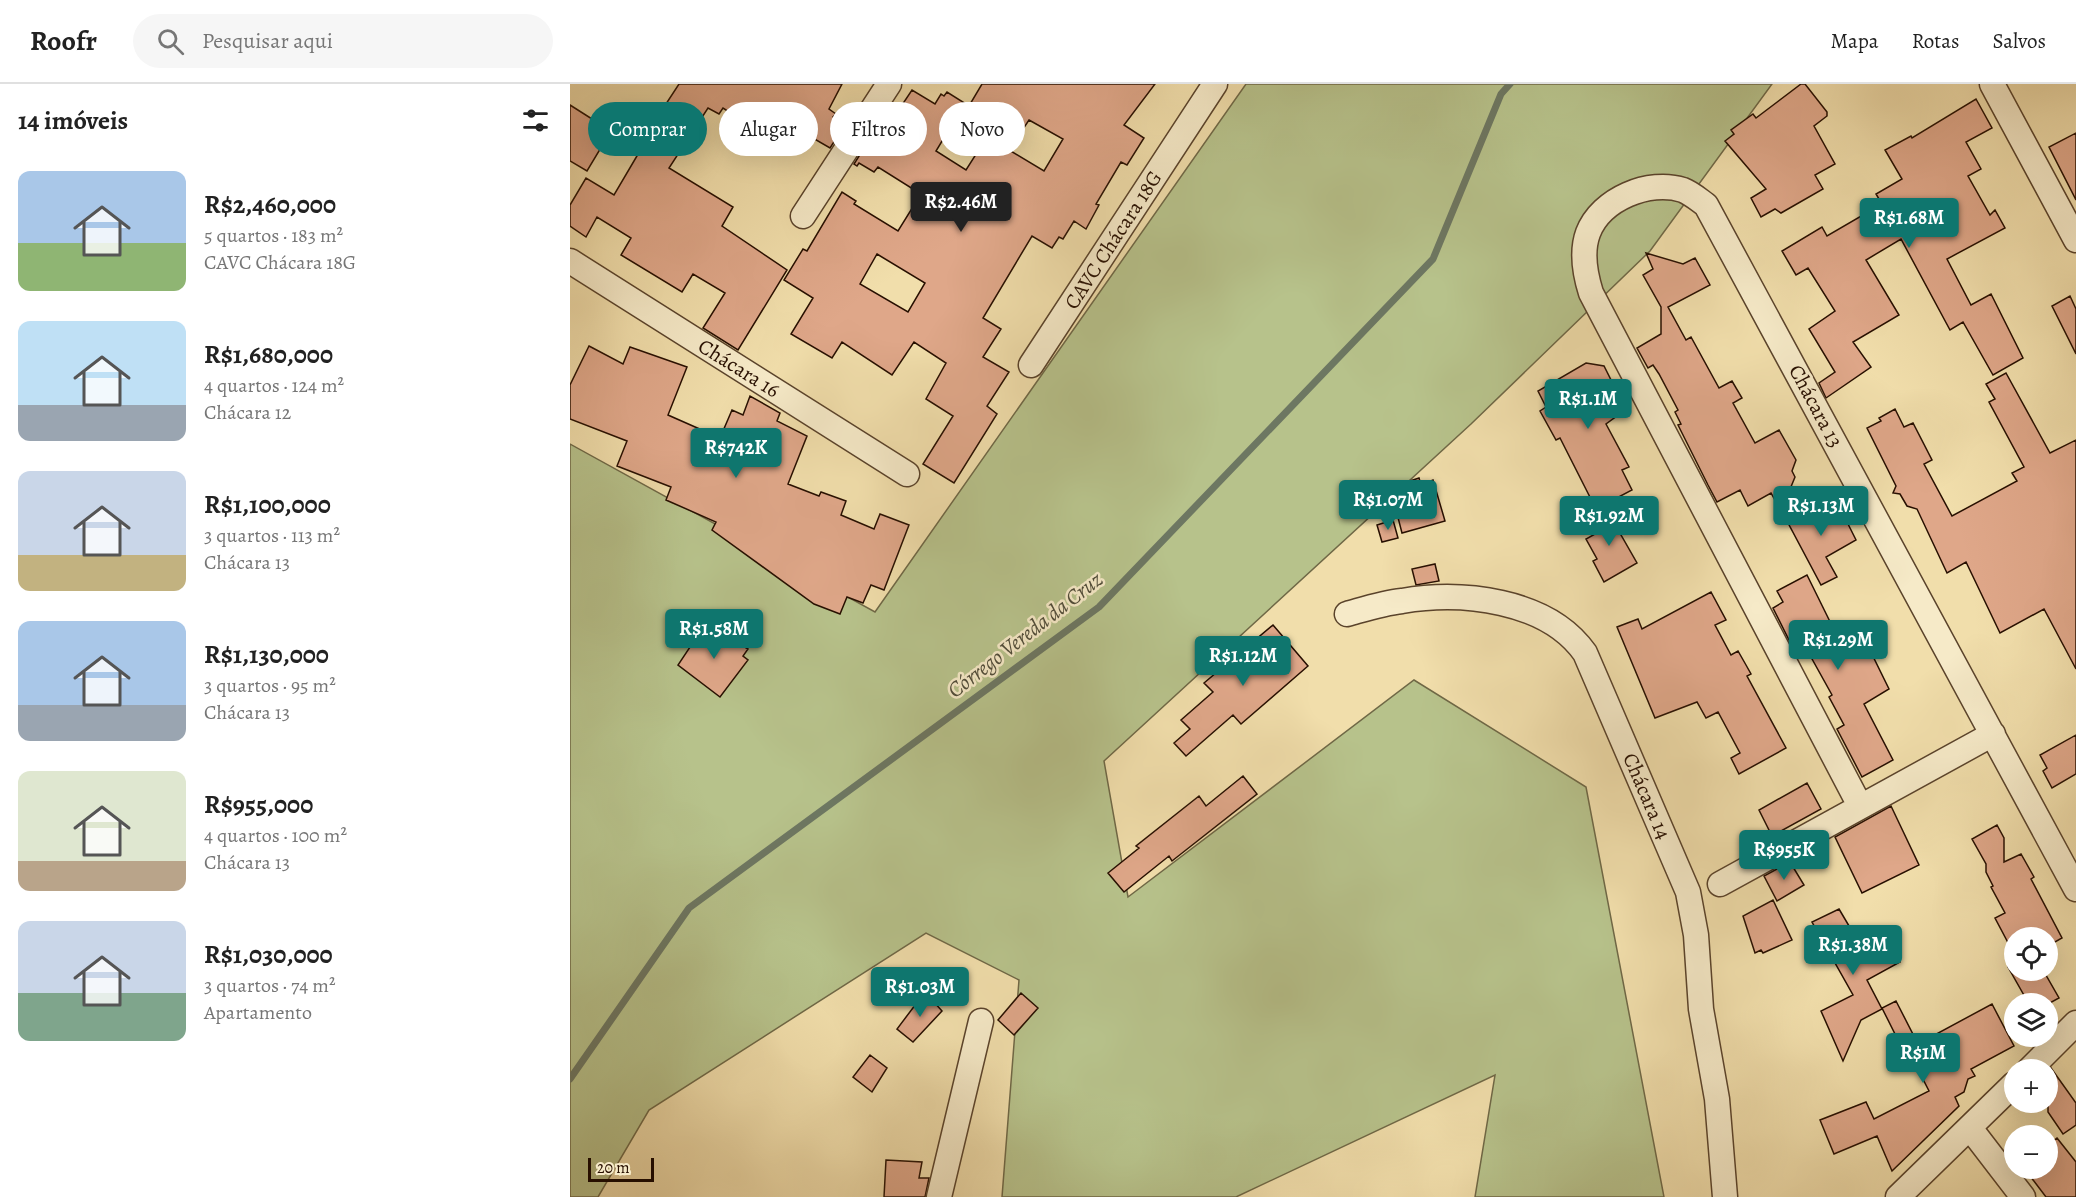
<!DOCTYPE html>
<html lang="pt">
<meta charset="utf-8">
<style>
body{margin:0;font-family:Alegreya,serif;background:#f6f6f6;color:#222;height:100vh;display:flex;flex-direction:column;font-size:22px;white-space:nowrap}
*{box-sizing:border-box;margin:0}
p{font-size:20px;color:#767676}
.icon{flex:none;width:33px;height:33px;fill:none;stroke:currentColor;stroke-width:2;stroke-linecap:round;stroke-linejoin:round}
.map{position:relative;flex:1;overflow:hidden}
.side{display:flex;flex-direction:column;background:#fff;width:570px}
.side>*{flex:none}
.banner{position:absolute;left:18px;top:18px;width:570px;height:54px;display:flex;gap:12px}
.tools{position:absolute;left:1434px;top:843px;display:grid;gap:12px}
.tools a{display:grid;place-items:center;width:54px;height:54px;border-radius:50%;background:#fff;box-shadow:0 6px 24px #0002;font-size:30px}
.scale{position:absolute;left:18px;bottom:15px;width:66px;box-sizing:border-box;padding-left:6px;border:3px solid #270f00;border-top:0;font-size:16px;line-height:21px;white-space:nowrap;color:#270f00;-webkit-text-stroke:4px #f6eac8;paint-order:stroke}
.price{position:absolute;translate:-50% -51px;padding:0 14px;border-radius:6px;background:#0f766e;color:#fff;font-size:20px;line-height:39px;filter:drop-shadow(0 2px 3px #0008)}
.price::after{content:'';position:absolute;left:50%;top:36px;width:18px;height:14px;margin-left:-9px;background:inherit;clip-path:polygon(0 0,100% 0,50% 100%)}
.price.on{background:#222;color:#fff}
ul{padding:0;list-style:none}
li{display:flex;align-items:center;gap:18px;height:150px;padding:0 18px}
li span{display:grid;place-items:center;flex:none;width:168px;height:120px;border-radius:12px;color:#555}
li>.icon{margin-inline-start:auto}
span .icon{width:72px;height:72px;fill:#fffc;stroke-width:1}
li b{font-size:26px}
h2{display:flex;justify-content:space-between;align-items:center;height:72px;padding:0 18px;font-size:26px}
.pill{padding:0 21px;border-radius:27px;background:#fff;box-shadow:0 6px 24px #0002;font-size:21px;line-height:54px}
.pill.on{background:#0f766e;color:#fff}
header{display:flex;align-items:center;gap:36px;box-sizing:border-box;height:84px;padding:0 30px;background:#fff;border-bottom:2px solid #e0e0e0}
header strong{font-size:28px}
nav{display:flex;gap:33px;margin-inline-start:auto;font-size:21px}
.search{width:420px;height:54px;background:#f6f6f6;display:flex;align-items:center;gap:15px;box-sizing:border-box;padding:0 21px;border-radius:33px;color:#767676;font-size:22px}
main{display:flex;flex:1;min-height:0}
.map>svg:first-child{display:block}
.green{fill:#b7c28b;stroke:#6f6846;stroke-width:1.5}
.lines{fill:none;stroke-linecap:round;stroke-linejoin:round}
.stream{stroke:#6d7762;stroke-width:7}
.building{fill:#dfa789;stroke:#270f00;stroke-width:1.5;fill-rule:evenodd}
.minor-casing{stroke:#5a432b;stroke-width:27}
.minor{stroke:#f6eac8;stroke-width:24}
.labels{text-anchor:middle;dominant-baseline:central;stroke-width:5;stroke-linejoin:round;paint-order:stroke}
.street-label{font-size:21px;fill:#270f00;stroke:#f6eac8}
.water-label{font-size:22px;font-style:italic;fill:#504c39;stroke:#f6eac8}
</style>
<header>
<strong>Roofr</strong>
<div class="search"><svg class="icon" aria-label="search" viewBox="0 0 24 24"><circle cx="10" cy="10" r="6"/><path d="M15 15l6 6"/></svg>Pesquisar aqui</div>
<nav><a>Mapa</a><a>Rotas</a><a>Salvos</a></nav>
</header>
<main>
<section class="side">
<h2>14 imóveis<svg class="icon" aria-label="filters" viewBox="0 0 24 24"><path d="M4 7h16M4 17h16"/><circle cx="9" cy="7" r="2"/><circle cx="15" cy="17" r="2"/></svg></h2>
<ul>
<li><span style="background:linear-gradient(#a9c7e8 60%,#8fb573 0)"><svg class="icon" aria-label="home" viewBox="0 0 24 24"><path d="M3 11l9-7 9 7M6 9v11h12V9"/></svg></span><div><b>R$2,460,000</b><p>5 quartos · 183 m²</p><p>CAVC Chácara 18G</p></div></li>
<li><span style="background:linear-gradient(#bfe0f5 70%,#9aa5b1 0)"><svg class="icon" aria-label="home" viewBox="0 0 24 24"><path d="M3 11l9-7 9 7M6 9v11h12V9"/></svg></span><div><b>R$1,680,000</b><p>4 quartos · 124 m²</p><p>Chácara 12</p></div></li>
<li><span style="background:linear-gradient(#c9d6e8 70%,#c2b280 0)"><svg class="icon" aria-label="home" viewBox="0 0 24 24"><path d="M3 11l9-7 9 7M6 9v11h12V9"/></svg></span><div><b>R$1,100,000</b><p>3 quartos · 113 m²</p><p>Chácara 13</p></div></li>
<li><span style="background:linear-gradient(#a9c7e8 70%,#9aa5b1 0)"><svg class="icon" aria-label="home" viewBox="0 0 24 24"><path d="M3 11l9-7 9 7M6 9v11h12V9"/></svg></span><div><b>R$1,130,000</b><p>3 quartos · 95 m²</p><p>Chácara 13</p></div></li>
<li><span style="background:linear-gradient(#dfe7d0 75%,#b9a48a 0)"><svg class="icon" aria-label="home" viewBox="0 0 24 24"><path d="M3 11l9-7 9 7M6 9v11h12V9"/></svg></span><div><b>R$955,000</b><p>4 quartos · 100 m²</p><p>Chácara 13</p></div></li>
<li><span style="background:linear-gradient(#c9d6e8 60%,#7fa58c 0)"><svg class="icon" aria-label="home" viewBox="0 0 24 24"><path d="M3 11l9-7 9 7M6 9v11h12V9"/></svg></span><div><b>R$1,030,000</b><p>3 quartos · 74 m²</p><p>Apartamento</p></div></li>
</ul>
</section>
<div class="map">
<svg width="1506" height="1113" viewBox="0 0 1506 1113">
<rect width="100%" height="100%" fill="#f1deab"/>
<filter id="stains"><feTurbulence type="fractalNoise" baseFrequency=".00333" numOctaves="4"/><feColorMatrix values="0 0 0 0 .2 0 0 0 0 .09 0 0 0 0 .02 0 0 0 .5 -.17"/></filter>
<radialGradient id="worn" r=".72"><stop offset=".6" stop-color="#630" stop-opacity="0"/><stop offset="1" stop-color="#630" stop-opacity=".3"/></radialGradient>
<path class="green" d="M676,0H1202L1080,167L901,340L534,677L558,813L844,596L1016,703L1094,1113H905L925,991L666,1113H432L449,896L356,849L79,1026L28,1113H0V360L305,528Z"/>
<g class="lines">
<path class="stream" d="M0,995L119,824L529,523L863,175L931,10L940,0"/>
</g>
<path class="building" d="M109,0H272L259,25L266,30L263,33L275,41L260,64L236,50L226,65L184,38L181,42L153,24L149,30L138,24L99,84L163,123L152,142L217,186L168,266L133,244L155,209L123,190L112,208L51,171L61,154L27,133L16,153L0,142V121L16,94L44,111L74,60L79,64L100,31L92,26Z
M412,0H585L554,41L574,54L557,81L551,78L526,120L529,121L516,145L504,137L493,155L489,153L482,164L462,152L413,234L431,245L413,273L439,288L417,322L427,330L384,399L353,380L383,332L356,315L376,279L344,258L322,291L272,258L262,274L221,250L243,214L214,196L233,165L237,167L272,108L286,117L284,120L328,147L351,110L308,83L304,88L289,79L287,82L284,80L301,53L308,57L342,6L365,20L371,10L374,12L377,8L399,22ZM386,34L417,53L396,86L366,67ZM459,36L493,55L474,87L439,66ZM307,170L355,199L338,228L290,200Z
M1231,0H1235L1257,28V32L1244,42L1265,80L1245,91L1253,105L1211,129L1205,125L1191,133L1181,114L1196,105L1155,57L1164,50L1161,46L1183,30L1186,34Z
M1406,15L1422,44L1396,58L1411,85L1398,92L1420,131L1425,126L1435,144L1377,175L1401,221L1421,210L1453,274L1423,291L1393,238L1380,246L1331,155L1296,176L1329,231L1283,258L1301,283L1256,314L1249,299L1265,288L1239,245L1265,227L1238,184L1226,191L1212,167L1252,143L1257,152L1312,120L1306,110L1332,95L1315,66L1341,52L1342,54Z
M0,21L41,47L17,87L0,77Z
M1506,49V116L1479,63Z
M1076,169L1113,180L1125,174L1140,201L1098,223L1116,256L1121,253L1149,304L1162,297L1172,314L1163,319L1185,359L1209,346L1226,376L1222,387L1225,393L1211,427L1201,409L1178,422L1170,406L1147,418L1138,401L1108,341L1111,340L1105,328L1108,326L1089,290L1083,281L1078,284L1067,264L1091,250V223L1073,191L1083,185Z
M1500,212L1506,225V270L1482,222Z
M19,262L53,280L60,263L117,283L98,331L150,354L162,326L173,331L180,312L210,329L207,337L237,352L218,400L249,412L251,408L276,417L271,431L304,445L310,430L339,441L314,506L301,501L293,519L277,513L270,530L244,520L142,446L146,438L96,416L101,403L47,382L57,357L0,335V301Z
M1016,279L1034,282L1044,302L1042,303L1047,313L1043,315L1051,329L1036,340L1059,383L1052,386L1062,406L1026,425L990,354L986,356L970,327L976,323L968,307Z
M1436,289L1480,369L1506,356V585L1474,525L1430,549L1396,478L1377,489L1347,425L1337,422L1330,410L1323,409L1326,402L1297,344L1311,337L1309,334L1325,325L1334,343L1343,339L1362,376L1354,380L1382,432L1447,397L1442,389L1454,383L1419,318L1425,315L1416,300Z
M849,394L851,401L863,396L875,437L832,449L824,418L835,414L831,400Z
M1259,414L1269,435L1274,432L1286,456L1256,473L1267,493L1251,501L1217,437Z
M1035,423L1067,479L1034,498L1023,477L1027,475L1016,455L1027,449L1018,432Z
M823,436L828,454L812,458L807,441Z
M865,480L869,497L846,501L842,485Z
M1237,491L1272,562L1292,550L1319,605L1294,620L1323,676L1292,693L1267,645L1274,641L1259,613L1262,611L1237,566L1233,568L1229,561L1223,564L1203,524L1213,518L1207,507Z
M1141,508L1156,536L1145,541L1161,571L1168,567L1176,581L1181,590L1177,592L1216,664L1169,690L1161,674L1170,669L1148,628L1136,634L1127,618L1085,634L1047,543L1068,535L1072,545Z
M136,539L178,565L173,572L178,576L150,613L108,581Z
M703,541L738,582L671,640L663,631L616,672L604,659L620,645L611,636L643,608L634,599Z
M1506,651V690L1482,704L1473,687L1477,684L1470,671Z
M673,692L687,710L602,777L599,772L554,808L538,789L569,764L566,762L629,712L636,722Z
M1237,699L1251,725L1202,752L1189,726Z
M1321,722L1349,781L1292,809L1265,753Z
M1427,741L1434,754V778L1451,770L1464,793L1461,795L1492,854L1478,862V854H1444V870L1425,834L1435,829L1421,803L1423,802L1416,788V780L1402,755Z
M1220,778L1234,801L1207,817L1194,792Z
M1203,816L1222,856L1193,869L1191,866L1185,869L1173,832Z
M1269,825L1292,864L1315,851L1330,878L1297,896L1312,925L1291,936L1273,977L1251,927L1283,911L1242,838Z
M1444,879V886H1473L1489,914L1478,920H1459L1438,883Z
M355,908L372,927L343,958L327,945Z
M451,909L468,924L444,951L428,936Z
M1326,917L1348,960L1422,920L1444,962L1401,985L1405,992L1398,995L1394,1008L1385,1013L1389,1022L1322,1087L1307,1052L1264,1070L1250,1036L1296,1018L1304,1035L1359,1007L1339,968L1335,970L1312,924Z
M300,971L317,984L302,1008L283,993Z
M1481,984L1506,1019V1041L1493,1050L1478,1028V988Z
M1487,1054L1506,1078V1113H1476L1454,1084H1478V1061Z
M316,1076L352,1078L349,1094H359L355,1113H314Z"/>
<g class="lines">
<defs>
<path id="minor" d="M1422,0L1506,156
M233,132L319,0
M0,177L337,390
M461,281L645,0
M777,530C795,525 813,519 832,517C891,507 977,515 1015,569L1118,808L1126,851L1131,925L1147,1015L1155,1113
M1290,722L1021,209C1015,190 1011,168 1018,149C1031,115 1079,95 1113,106C1121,109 1129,116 1136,121L1506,805
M1150,800L1423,650
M1459,986L1506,939
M1400,1044L1453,1113
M369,1113L411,937
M1328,1113L1444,1000"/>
</defs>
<use href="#minor" class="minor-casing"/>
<use href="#minor" class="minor"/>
</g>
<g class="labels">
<g class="street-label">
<text transform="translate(543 156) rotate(-57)">CAVC Chácara 18G</text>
<text transform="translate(169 284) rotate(32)">Chácara 16</text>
<text transform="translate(1246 322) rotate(62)">Chácara 13</text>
<text transform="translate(1077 712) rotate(67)">Chácara 14</text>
</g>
<g class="water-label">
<text transform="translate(455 551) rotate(-38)">Córrego Vereda da Cruz</text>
</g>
</g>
<rect width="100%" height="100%" filter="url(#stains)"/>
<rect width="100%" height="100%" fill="url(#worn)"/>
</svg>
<div class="tools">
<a><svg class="icon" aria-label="locate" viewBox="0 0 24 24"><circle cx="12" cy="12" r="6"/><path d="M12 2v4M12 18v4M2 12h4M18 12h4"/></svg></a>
<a><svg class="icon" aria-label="layers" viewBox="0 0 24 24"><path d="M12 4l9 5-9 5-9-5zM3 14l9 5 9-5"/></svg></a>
<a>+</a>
<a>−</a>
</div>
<div class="scale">20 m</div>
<b class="price on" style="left:391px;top:149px">R$2.46M</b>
<b class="price" style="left:1339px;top:165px">R$1.68M</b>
<b class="price" style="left:1018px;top:346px">R$1.1M</b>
<b class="price" style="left:166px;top:395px">R$742K</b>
<b class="price" style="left:818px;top:447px">R$1.07M</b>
<b class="price" style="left:1251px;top:453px">R$1.13M</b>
<b class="price" style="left:1039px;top:463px">R$1.92M</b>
<b class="price" style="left:144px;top:576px">R$1.58M</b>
<b class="price" style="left:1268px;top:587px">R$1.29M</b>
<b class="price" style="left:673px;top:603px">R$1.12M</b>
<b class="price" style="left:1214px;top:797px">R$955K</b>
<b class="price" style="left:1283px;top:892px">R$1.38M</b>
<b class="price" style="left:350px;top:934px">R$1.03M</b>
<b class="price" style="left:1353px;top:1000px">R$1M</b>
<div class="banner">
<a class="pill on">Comprar</a>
<a class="pill">Alugar</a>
<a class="pill">Filtros</a>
<a class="pill">Novo</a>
</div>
</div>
</main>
